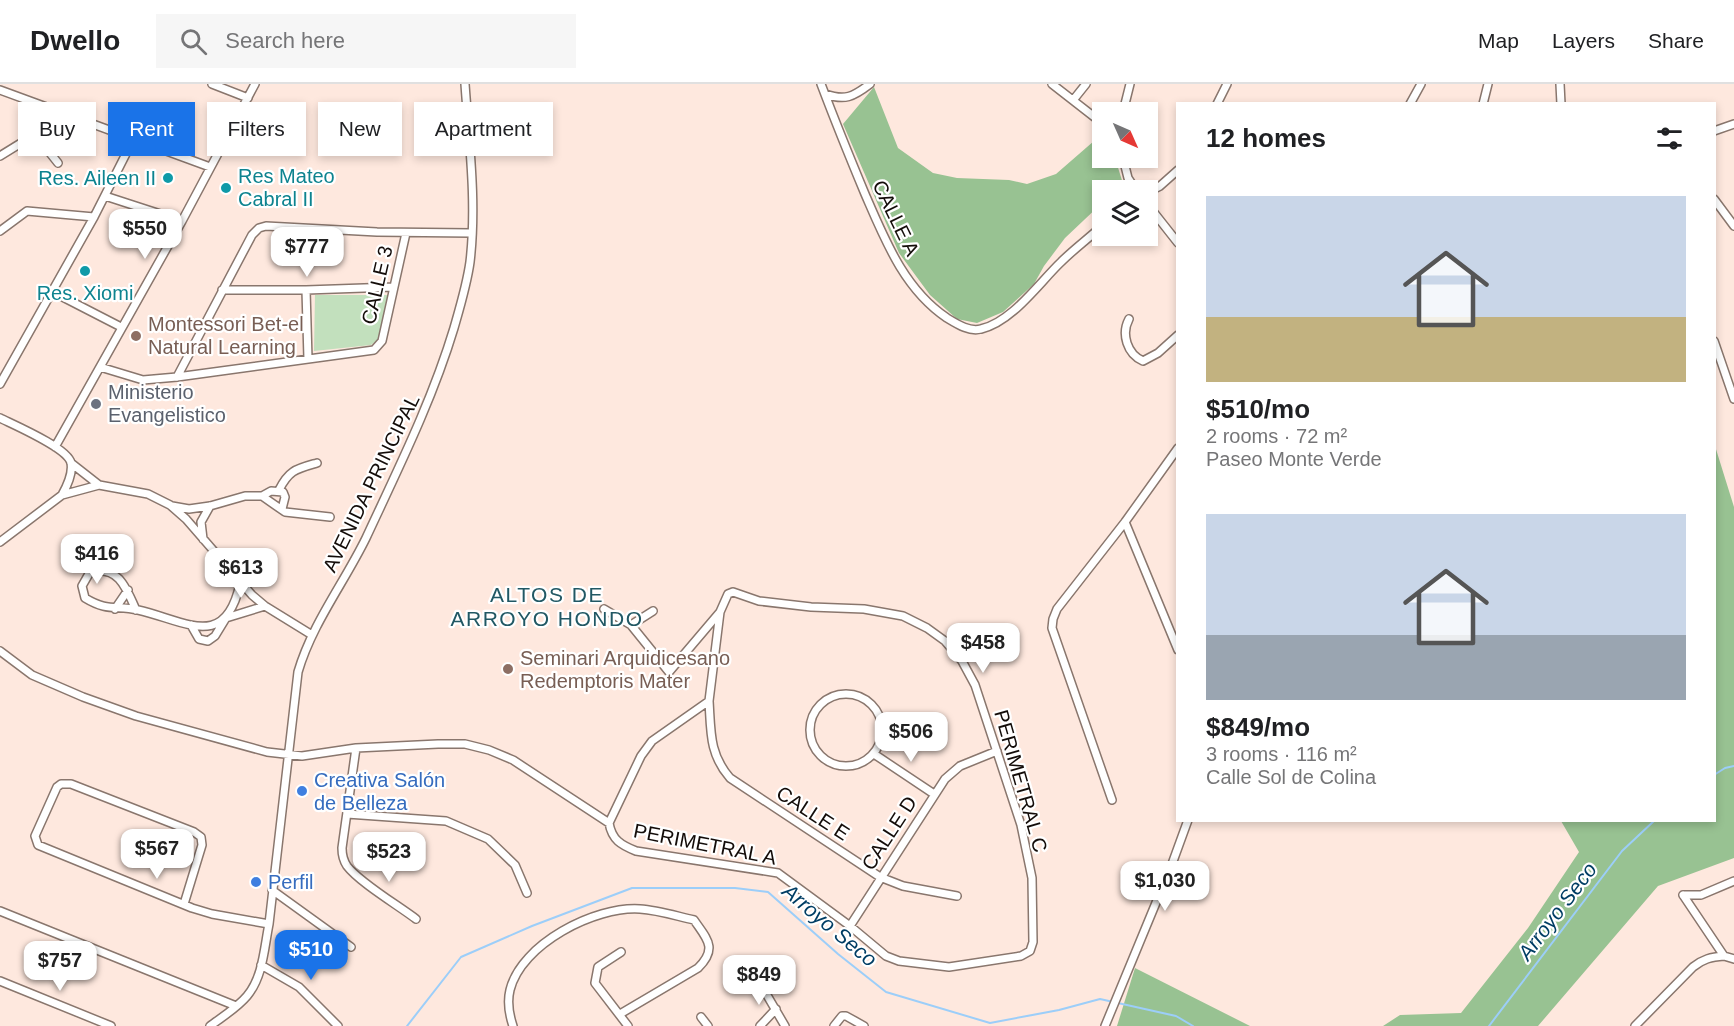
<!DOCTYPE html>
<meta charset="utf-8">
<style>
body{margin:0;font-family:Helvetica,sans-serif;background:#f6f6f6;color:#202124;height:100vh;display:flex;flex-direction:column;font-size:22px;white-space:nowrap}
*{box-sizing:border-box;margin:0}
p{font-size:20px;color:#757577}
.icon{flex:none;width:33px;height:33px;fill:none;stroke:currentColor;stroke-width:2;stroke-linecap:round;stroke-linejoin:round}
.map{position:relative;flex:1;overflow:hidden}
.side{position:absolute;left:1176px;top:18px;width:540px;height:720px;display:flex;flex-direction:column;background:#fff;border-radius:0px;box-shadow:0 3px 9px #0003}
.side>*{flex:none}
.guide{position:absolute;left:18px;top:18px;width:570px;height:54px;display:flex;gap:12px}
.needle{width:39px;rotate:135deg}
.tools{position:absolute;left:1092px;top:18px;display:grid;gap:12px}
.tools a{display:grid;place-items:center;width:66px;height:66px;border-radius:0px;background:#fff;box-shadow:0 3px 9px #0003;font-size:30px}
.price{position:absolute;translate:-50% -51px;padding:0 14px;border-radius:12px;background:#fff;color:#222;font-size:20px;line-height:39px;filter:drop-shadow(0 2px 3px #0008)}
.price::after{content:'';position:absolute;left:50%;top:36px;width:18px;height:14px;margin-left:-9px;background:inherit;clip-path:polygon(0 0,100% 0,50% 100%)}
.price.current{background:#1a73e8;color:#fff}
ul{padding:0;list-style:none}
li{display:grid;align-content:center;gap:12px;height:318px;padding:0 30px}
li span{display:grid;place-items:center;height:186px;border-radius:0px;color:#555}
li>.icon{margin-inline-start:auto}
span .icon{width:108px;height:108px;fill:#fffc;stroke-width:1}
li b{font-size:26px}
h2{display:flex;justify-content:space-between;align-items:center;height:72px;padding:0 30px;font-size:26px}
.chip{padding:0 21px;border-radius:0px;background:#fff;box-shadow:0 3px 9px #0003;font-size:21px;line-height:54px}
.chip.current{background:#1a73e8;color:#fff}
header{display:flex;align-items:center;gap:36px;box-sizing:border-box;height:84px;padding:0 30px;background:#fff;border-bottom:2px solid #e0e0e0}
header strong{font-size:28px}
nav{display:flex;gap:33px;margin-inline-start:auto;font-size:21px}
.search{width:420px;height:54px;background:#f6f6f6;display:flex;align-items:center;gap:15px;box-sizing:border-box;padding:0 21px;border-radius:0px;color:#757577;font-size:22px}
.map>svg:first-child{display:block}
.green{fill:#c2e0bd}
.forest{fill:#98c292}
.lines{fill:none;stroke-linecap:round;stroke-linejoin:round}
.stream{stroke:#9ccef9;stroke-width:2}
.minor-casing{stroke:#89766d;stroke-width:10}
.minor{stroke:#fff;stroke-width:7}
.culture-dot{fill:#0f9aa8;stroke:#fff;stroke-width:2}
.education-dot{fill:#8d6e63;stroke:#fff;stroke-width:2}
.worship-dot{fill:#6b7280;stroke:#fff;stroke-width:2}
.shop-dot{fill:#3f7fe0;stroke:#fff;stroke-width:2}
.labels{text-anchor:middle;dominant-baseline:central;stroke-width:4.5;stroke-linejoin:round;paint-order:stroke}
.culture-label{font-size:20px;fill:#0d838f;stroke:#fff;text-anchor:start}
.street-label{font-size:20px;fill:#130c09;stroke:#fff}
.education-label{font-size:20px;fill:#785e54;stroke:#fff;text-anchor:start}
.worship-label{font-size:20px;fill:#5b616d;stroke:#fff;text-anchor:start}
.shop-label{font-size:20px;fill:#366cbe;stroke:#fff;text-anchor:start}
.neighbourhood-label{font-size:21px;letter-spacing:1.5px;fill:#215864;stroke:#fff}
.water-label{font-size:21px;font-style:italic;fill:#003d64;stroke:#fff}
</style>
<header>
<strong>Dwello</strong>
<div class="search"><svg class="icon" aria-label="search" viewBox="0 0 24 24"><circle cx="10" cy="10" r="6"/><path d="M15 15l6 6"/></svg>Search here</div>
<nav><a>Map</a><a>Layers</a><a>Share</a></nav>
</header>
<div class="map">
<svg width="1734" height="942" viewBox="0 0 1734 942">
<rect width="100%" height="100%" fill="#fee8de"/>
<path class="green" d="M315,211H388L380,254L371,261L314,267Z"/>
<path class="forest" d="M874,3L898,64L933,89L957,94L1009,96L1027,100L1056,90L1102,50V74H1115L1125,106H1102V119L1065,154L1044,182L1034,200L1003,228L977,239L957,235L930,211L899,169L843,40Z
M1715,362L1734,423V774L1658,802L1538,942H1383L1400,931L1461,929L1528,844L1579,768L1561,737L1714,736Z
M1135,884L1250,942H1117Z"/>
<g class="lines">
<path class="stream" d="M1714,691L1725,684L1734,682
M407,942L461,873L532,842L632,804H735L768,808L838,870L886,908L990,939L1059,926L1100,915L1176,932L1193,942
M1489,942L1622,767L1655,736"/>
<defs>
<path id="minor" d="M212,0L248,14
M821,0C835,37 850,74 865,110C885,156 904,205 947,234C957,240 969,248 981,245C1012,238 1039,199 1061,178C1074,165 1089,154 1102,142
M1052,0L1102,39
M1560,0L1561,20
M0,6L210,83
M825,10C845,17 853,13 870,0
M1074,15L1086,0
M1217,20L1227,0
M1410,20L1421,0
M1483,20L1488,0
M1123,28L1130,0
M1714,47L1734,40
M35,50L58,79
M0,72L68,30
M1123,74L1128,94L1136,106
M1148,108L1160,102L1178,86
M105,112L182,137
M1714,115L1734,142
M1148,121L1178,159
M0,147L27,127L94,133
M222,206H306L393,203
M306,206L308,275
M51,207L121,243
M1129,235C1121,250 1127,270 1143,277L1158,269L1178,251
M1714,257L1734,315
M100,283L143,296L177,293L374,266L382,257L406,149
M177,293L252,151L259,144L266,142L377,148L471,149
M0,300L94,133L134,54
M0,334C14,341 68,364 71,379C73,389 67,402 62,411
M55,363L182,137L255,0
M71,379L99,401
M279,406C289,386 296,385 317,379
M262,412L271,407L283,408L285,413L282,425
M172,422L189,425L210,422L245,412H262L285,428L330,433
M1125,438L1178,566
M203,455L201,438L210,422
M0,458L62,411L99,401L148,410L170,421L186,435L252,511L265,522L312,551
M733,508L759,517L811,523L864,525L903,532L927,544L945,557L962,577L975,601L1021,741L1032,794L1033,858L1030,867L1021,872L949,883L899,877L886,872L850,842L778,789L636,767C621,761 612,756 609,739L641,672L652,657L709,617L720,528L728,510Z
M115,525L128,506
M604,525L631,541L669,588L720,528
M136,526C126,503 118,481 90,488L82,502L85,514C108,528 116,521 138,526C186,537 225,567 240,500
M191,541L199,555L208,557L215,552L226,534L265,522
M631,541L653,527
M0,567L32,591L83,613L136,632L267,668L302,672L356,664L438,660H465L489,666L513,676L609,739
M810 646a36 36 0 1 1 72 0a36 36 0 1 1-72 0Z
M709,617C711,647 709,670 730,694L880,793L903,802L957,812
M356,664L342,764C342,770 343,776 347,782C359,798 399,822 416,835
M874,670L934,710
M1112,716L1052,544L1053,535L1057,525L1125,438L1178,364
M347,730L446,737L488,755L515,781L527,809
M272,806L351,863
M1683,811L1724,872L1734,875
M1683,811H1701L1734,797
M184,820L202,761L201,753L194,748L71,700H61L57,703L35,752L38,761L192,824L212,830L269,840
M0,827L236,922
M850,842L945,695L960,682L997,667
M621,868L598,883L595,899L628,942
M261,881L299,903L338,942
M754,889L785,942
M0,897L111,942
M701,933L708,942
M210,942C222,933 237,924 247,912C263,893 264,865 269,840L298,588C312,540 344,499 366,454C398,385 432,317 454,244C460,223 467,200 470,178C477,119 469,58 465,0
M513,942C509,930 507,918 510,906C521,860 595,822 640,825C658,826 676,832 694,836C707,855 718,864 698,884L620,930
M760,942L776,925
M834,942L842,932H846L864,942
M1105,942L1172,780L1188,736
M1635,942L1693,883C1703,875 1711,873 1724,872"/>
</defs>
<use href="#minor" class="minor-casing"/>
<use href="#minor" class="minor"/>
</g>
<g class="culture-dot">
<circle cx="168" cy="94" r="6"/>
<circle cx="226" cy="104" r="6"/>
<circle cx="85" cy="187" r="6"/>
</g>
<g class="education-dot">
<circle cx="136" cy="252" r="6"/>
<circle cx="508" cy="585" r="6"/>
</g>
<circle class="worship-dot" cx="96" cy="320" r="6"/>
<g class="shop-dot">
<circle cx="302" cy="707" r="6"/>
<circle cx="256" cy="798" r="6"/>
</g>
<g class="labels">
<g class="culture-label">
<text x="238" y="92">Res Mateo<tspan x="238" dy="23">Cabral II</tspan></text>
<text x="156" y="94" text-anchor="end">Res. Aileen II</text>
<text x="85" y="209" text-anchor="middle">Res. Xiomi</text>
</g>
<g class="street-label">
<text transform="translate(896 134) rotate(64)">CALLE A</text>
<text transform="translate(377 201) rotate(-77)">CALLE 3</text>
<text transform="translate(371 399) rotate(-64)">AVENIDA PRINCIPAL</text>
<text transform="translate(1021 697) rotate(74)">PERIMETRAL C</text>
<text transform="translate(813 729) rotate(33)">CALLE E</text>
<text transform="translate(889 749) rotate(-57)">CALLE D</text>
<text transform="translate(705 760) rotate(11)">PERIMETRAL A</text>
</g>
<g class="education-label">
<text x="148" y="240">Montessori Bet-el<tspan x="148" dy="23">Natural Learning</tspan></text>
<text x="520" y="574">Seminari Arquidicesano<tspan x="520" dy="23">Redemptoris Mater</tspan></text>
</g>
<g class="worship-label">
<text x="108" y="308">Ministerio<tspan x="108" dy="23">Evangelistico</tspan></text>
</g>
<g class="shop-label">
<text x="314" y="696">Creativa Salón<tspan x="314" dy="23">de Belleza</tspan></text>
<text x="268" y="798">Perfil</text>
</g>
<g class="neighbourhood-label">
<text x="547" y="510">ALTOS DE<tspan x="547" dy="24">ARROYO HONDO</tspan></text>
</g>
<g class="water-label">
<text transform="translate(1557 827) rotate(-53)">Arroyo Seco</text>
<text transform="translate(830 841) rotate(40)">Arroyo Seco</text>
</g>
</g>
</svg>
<div class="tools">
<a><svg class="needle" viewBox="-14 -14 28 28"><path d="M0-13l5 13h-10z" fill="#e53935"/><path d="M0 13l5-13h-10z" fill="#757577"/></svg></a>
<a><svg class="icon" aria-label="layers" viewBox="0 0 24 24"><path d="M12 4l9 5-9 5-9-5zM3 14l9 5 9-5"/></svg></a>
</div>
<b class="price" style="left:145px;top:176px">$550</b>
<b class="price" style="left:307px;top:194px">$777</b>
<b class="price" style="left:97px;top:501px">$416</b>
<b class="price" style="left:241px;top:515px">$613</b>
<b class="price" style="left:983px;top:590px">$458</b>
<b class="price" style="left:911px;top:679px">$506</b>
<b class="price" style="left:157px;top:796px">$567</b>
<b class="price" style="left:389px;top:799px">$523</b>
<b class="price" style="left:1165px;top:828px">$1,030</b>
<b class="price current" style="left:311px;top:897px">$510</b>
<b class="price" style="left:60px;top:908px">$757</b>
<b class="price" style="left:759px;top:922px">$849</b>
<div class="guide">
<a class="chip">Buy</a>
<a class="chip current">Rent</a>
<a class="chip">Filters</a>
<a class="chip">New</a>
<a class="chip">Apartment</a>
</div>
<section class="side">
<h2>12 homes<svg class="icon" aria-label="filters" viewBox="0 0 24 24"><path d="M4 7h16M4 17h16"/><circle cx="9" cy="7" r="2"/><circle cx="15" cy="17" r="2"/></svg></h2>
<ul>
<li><span style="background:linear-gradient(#c9d6e8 65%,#c2b280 0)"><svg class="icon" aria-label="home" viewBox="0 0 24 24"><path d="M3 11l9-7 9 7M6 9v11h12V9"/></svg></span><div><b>$510/mo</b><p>2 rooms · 72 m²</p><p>Paseo Monte Verde</p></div></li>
<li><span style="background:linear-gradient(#c9d6e8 65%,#9aa5b1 0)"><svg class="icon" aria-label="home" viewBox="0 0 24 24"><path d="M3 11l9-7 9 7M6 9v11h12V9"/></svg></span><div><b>$849/mo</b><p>3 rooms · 116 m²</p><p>Calle Sol de Colina</p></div></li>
</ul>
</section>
</div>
